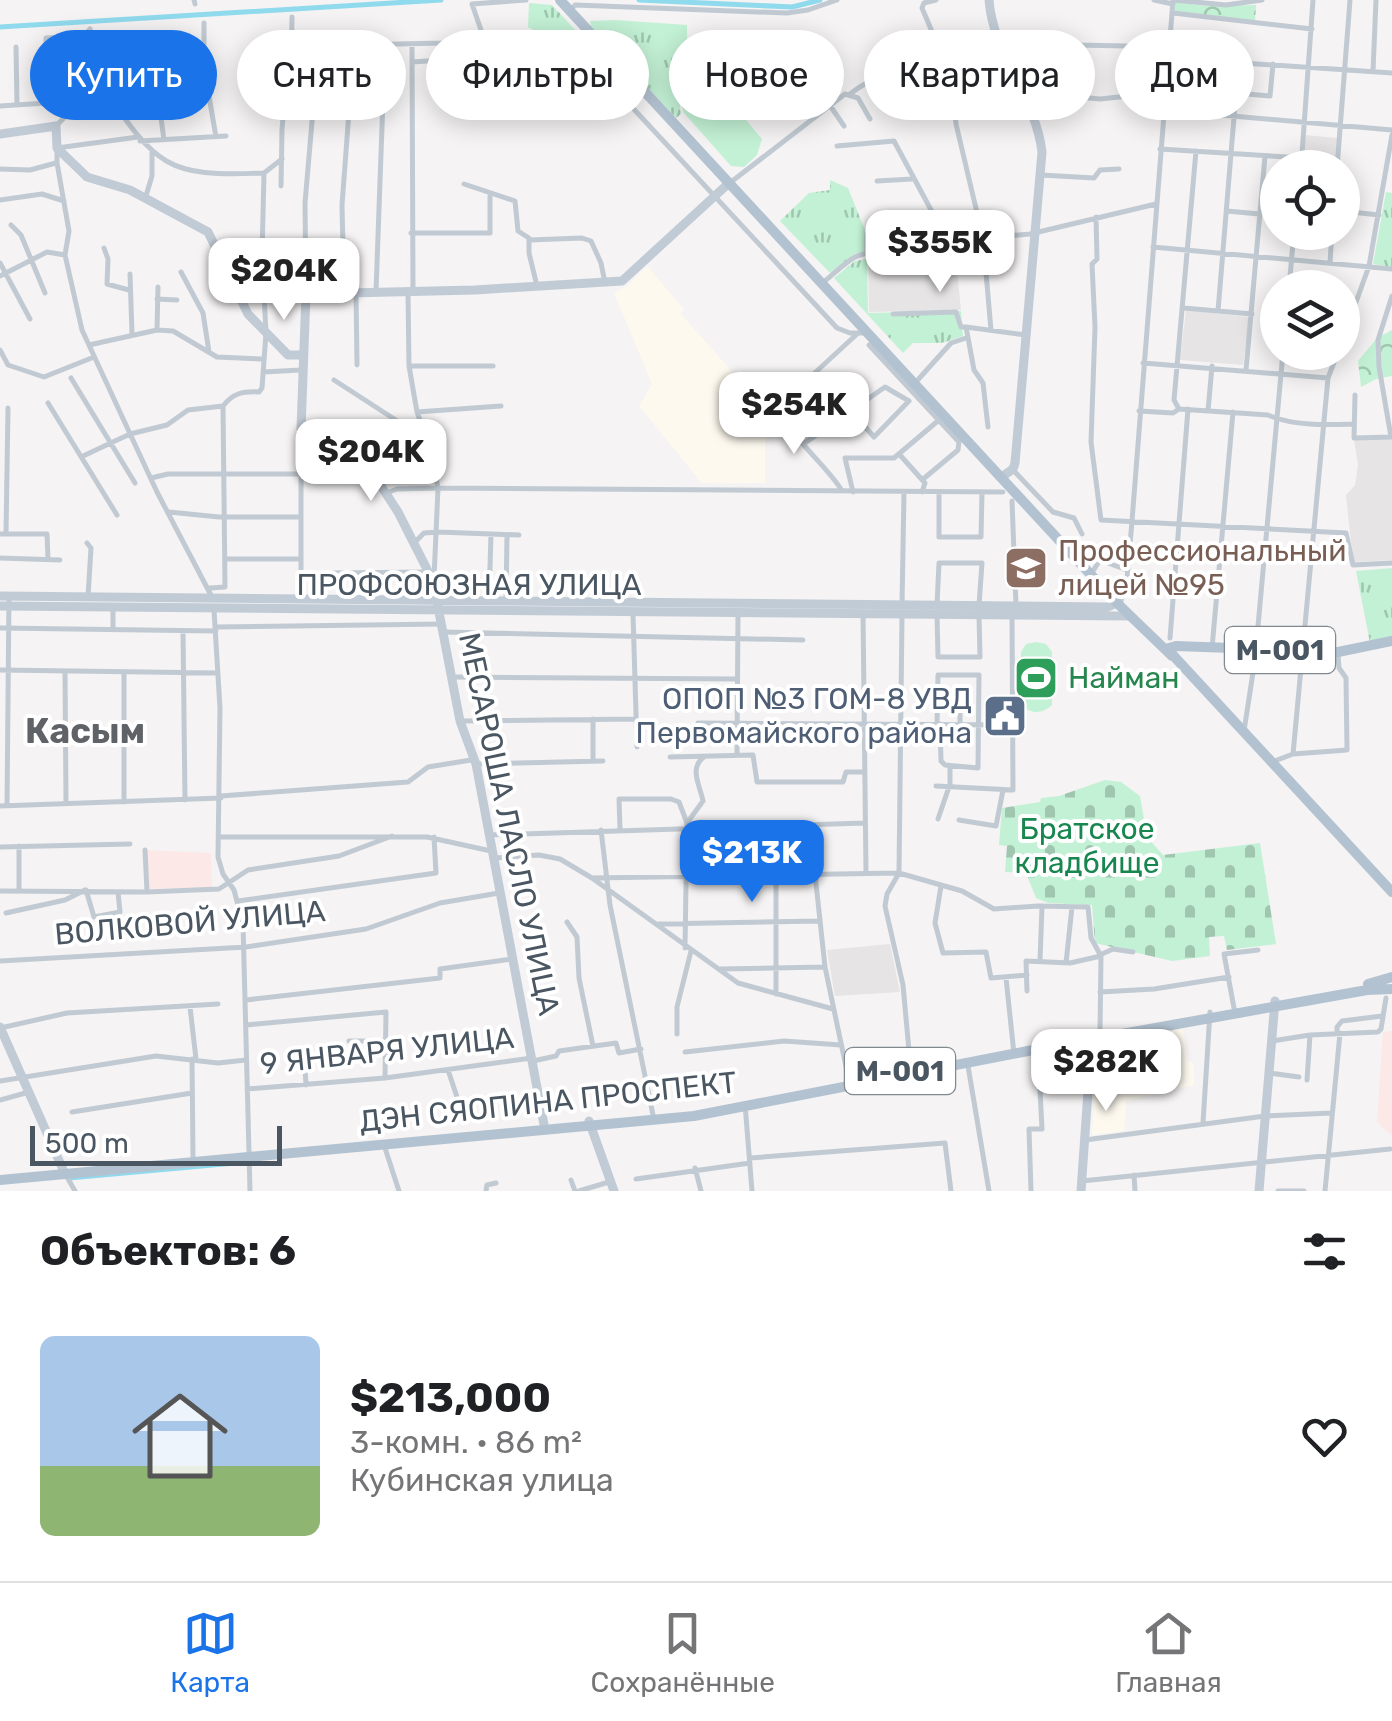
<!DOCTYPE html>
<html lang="ru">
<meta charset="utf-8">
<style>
body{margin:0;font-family:Rubik,sans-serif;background:#f2f2f2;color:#202124;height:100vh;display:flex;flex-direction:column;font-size:38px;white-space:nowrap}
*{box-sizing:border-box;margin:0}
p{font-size:32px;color:#757577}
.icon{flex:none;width:55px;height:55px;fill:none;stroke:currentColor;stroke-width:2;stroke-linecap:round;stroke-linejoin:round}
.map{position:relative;height:1191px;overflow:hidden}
.drawer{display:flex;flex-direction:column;background:#fff;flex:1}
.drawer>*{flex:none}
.guide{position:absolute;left:30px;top:30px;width:1332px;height:90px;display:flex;gap:20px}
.fabs{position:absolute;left:1260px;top:150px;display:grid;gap:20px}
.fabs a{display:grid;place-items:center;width:100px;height:100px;border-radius:50%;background:#fff;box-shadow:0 5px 25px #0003;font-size:50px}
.scale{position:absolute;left:30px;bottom:25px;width:252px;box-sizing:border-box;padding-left:10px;border:5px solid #4a5661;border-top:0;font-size:28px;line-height:35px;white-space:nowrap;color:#4a5661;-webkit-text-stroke:8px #fff;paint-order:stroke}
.price{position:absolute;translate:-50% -85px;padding:0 22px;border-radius:20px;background:#fff;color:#222;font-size:32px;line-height:65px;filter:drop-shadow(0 2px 5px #0008)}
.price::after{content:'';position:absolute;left:50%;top:60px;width:30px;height:22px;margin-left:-15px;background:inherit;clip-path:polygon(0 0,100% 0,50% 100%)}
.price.current{background:#1a73e8;color:#fff}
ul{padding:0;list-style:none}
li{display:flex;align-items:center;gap:30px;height:250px;padding:0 40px}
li+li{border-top:2px solid #e0e0e0}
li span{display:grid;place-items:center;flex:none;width:280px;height:200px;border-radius:15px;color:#555}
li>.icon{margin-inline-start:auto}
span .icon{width:120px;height:120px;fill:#fffc;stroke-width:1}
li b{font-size:42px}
h2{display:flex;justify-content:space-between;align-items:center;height:120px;padding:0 40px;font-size:42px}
.pill{padding:0 35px;border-radius:45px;background:#fff;box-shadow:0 5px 25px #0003;font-size:35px;line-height:90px}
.pill.current{background:#1a73e8;color:#fff}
.tabs{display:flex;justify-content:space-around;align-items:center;height:140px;border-top:2px solid #e0e0e0;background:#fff;font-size:28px;color:#757577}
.tabs a{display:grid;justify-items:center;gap:5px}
.tabs .current{color:#1a73e8}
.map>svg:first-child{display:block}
.commercial{fill:#fdf9ef}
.education{fill:#e6e4e5}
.medical{fill:#fce8e6}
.grass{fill:url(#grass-tufts)}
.forest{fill:url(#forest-crowns)}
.cemetery{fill:url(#cemetery-stones)}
.pitch{fill:#c3f1d5}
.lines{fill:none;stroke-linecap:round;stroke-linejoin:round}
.stream{stroke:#90daee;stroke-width:2.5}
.canal{stroke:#90daee;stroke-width:5}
.street{stroke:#c1cad2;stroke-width:5}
.secondary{stroke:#c1cbd6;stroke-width:9}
.primary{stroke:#b3c2d1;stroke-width:10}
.labels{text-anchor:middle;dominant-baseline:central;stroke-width:8;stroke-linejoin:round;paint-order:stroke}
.shield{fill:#fff;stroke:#808990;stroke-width:2.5}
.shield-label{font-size:28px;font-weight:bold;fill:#4a5661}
.education-label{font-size:30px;fill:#785e54;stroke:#fff;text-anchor:start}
.street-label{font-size:30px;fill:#4a5661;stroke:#fff}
.leisure-label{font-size:30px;fill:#27864d;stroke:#fff;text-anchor:start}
.service-label{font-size:30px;fill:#4e5e75;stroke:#fff;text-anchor:end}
.park-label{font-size:30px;fill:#17864f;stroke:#fff}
.quarter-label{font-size:35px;font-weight:bold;fill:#5f6368;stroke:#fff}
</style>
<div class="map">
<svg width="1392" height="1191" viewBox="0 0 1392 1191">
<defs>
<pattern id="grass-tufts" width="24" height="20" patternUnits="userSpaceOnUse" patternTransform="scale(2.5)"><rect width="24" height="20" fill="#c3f1d5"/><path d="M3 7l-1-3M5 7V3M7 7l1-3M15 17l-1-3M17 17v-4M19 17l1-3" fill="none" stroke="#a0c6b0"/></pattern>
<pattern id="forest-crowns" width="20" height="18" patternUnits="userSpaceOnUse" patternTransform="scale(2.5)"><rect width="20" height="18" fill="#c3f1d5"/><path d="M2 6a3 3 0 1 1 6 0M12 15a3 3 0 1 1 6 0" fill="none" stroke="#a0c6b0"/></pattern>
<pattern id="cemetery-stones" width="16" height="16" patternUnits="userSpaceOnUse" patternTransform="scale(2.5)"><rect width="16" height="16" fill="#c3f1d5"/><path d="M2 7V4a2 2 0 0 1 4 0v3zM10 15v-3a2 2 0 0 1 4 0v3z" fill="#a0c6b0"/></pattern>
</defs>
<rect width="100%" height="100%" fill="#f5f3f3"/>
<path class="commercial" d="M647,266L684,309L681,314L775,420L765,430V483H702L639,406L652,384L614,293L628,285Z
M1183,1029L1188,1062H1193L1194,1085L1126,1101L1124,1131L1092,1135L1097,1044Z"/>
<path class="education" d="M1305,135L1337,138L1335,167L1303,168Z
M946,251L956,261L961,310L869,312L868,259Z
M1186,310L1249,317L1243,365L1180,360Z
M1392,438V560L1353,562L1346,495L1355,485L1358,465L1354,440Z
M890,944L900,992L835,996L827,950Z"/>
<path class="medical" d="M146,850L211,853L212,887L148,889Z
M1392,1031V1136L1377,1122L1383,1032Z"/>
<path class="grass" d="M529,3L552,5L623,81L608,94L563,48L528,27Z
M615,20L687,25V41L709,43L720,71C704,85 674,86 681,114L676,118L591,27L590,21Z
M830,180L848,188L865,230V253H856L830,273L780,221L809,193L830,190Z
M1386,192L1392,193V267L1373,264Z
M867,259L868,313L961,311L963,336L942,343H913L903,353L834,278L855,261Z
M1392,568V639L1370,643L1356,571Z"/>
<path class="forest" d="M1175,2L1206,6L1256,5L1255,21L1175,12Z
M1392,330V376L1376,379L1361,387L1358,361L1377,338Z"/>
<path class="cemetery" d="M1105,780L1121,782L1140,796L1147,837L1163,855L1260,843L1276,944L1227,950L1224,936L1209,937L1210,956L1172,961L1095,943L1092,905L1048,903L1036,898L1026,873L1005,872L1007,846L999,845L1002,808L1040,802L1041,798L1059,796Z"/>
<path class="pitch" d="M702,82L716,84L762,139L757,155L744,167L731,166L684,113L681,104L684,96Z
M1036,642L1046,644L1052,652V705C1042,715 1030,714 1020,704L1021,652L1026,644Z"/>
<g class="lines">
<path class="stream" d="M72,1179L249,1163"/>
<path class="canal" d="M639,0L792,7L820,0
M0,27L441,0"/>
<path class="street" d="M194,0L195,4
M936,0L924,3L922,8L947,67L953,98L956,124L983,238L991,330
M1154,0L1173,4
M570,11L575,5L787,13L808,10L837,0
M1173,13L1312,29
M204,23V67L216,137
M90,31L93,88
M150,37L164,140
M1071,42L1076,45L1127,46
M412,44L413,291
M16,47L17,104
M490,56L472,4L526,0
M1169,58L1392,73
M1204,60L1201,90L1270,96L1273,64
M412,62L561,52L599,88L609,94L617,91L837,328L850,333H867
M798,62L822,109
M1373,71L1376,0
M102,86C156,164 164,178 264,173
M850,94C862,85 873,76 887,84L894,96
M1024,96L1045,94L1100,99L1166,92
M1072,97L1076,45
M47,103L46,38L84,36L90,29
M829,104L844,126
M0,106L47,103L55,106L65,102L73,107
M1164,110L1392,130
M56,126L93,88L204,67
M138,137L57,148V163L69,231L65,255L82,330L157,492L213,599
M140,141L226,136
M837,146L894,141L952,249L965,251L984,246
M1160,149L1302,158
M1301,168L1313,0
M1337,168L1350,0
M0,169L30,170L56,163
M1041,175L1094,178L1100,170L1119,169
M877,181L912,179
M731,182L845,94L858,98L870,119
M464,184L515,201L518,231L529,238V253L537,286
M281,186L282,129L285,97L291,83L292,17
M145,199L152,176V153
M0,200L42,194L64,201
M1227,211L1259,214
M1342,211L1379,215
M1096,217L1097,259L1092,264L1095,327L1091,442L1101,520L1346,533L1353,565L1392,563
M11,225L21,235L45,293
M411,233H490V196
M983,238L1030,234L1156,204
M529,240L582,238L591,241L601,263L605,283
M1153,247L1392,269
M104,248L108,259L107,284L129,290
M867,254V234H899L907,237L909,247
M0,263L30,319
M1330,263L1332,232
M181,272L203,313L209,352
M130,274L132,334
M0,276L47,252L65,255
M822,283C833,275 843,264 855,257C869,249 933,248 952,249
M1289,288L1294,232
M376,291L385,45
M306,293L305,203L316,75L314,37
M344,293L342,205L354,45L443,43L481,32
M356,293L357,365
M408,293L409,366L417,412L430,448L438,488L434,578
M157,299L177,300
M1184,308L1252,314
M1218,311L1236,93
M893,314L956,312L961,327H966
M157,330L158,287
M1342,341L1369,266L1392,135
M89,345L157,330L173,331L217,357L262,359
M869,345L959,442L958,450L922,480
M0,350L8,365L44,377L94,357
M1143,363L1328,378
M409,366H493
M1246,370L1265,156
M263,372L301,370
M71,378L135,483
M334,380L405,426L419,422
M915,383L951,343L966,338
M1355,395L1354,438L1392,437
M48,403L117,515
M223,406C233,393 243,391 259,392L262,388L266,333L262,255L264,173L282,159
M1179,409L1174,400L1196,151
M1139,411L1173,413L1179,409L1268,415C1293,426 1325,425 1353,424
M1208,411L1212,366
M417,412L501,406
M852,412L874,437L908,402
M988,427L983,383L974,370L966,327L1026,335
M1391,437L1379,367L1378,340L1392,296
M805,443L885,387L909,401
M900,455L925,483L922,492
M83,456L130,434L167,425L188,410L223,406L225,587L210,588
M1014,471L1053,512L1074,518L1082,534
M151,478L168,474H301
M842,491C829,467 780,429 781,404L857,334
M853,492L845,458H894L939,420
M386,493L397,489L438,488L1003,492
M939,493V537H981L982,493
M1012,501L1016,606
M169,512L219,517H301
M0,534H47L48,560
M6,534L8,408
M415,542L424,533L438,532L519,535
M87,543L91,548L88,597
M0,558L60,560
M225,559H301
M1093,571L1100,560L1127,570
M328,573L428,572
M301,599V429
M489,600L491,534
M506,600L507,535
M1121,600L1126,591L1132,521L1173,0L1226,5L1262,0
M902,605L904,492
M937,605L939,563H982L979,605
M214,610L220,708L218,857L223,874L234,890L243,924L250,1191
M863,613L866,873
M633,614L637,747
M937,614L938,657H980L979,616
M216,627L442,624
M0,628L216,631
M113,628V607
M183,631L185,800
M444,632L803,640
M464,633L466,677
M1170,638L1188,409
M1212,648L1233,412
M1256,648L1283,352
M0,670L218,673
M65,671L66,803
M452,677L737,679
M949,695V710H960V725
M460,721L636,719
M698,723L1013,725
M937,724L938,675H979L978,768L945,765L941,761L940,724
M1244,731L1256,653
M737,754L738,612
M1293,754L1347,750L1346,678L1339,668L1338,655
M670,757L753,755L757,782H843L846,772H864
M593,761V719
M1272,762L1293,754L1328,378L1338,352
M936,786L1013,790L1012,615
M221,796L408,782L428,767L471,760L476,764L603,761
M124,802V672
M0,806L221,798
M7,806L9,596
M938,819L950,784V767
M959,820L996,826L1003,790
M687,823L703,801C701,788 688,768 704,757
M776,827V994
M620,829L619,799H671L679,802L687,823L685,948
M601,830L610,905L653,1115
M489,835L865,823
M219,837H427L491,851
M0,847L130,844
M145,850L147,892
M495,858L539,855L560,859L592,878L738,983L833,1009
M899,873L902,616
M899,873L887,894L885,906L903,985L911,1073
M815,874L825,967L849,1081
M592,878L899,873L962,891L994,909L1038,906L1088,907L1091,938L1101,956
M941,886L935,923L943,953L986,952L991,978L1027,975
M19,890V846
M86,890L94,917L120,912L118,892
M0,891L147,892L219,889L248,870L339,856L392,836
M238,901L436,873L434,837
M6,913L65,900L85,890
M567,922L577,937L579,978L593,1046
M658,924L820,921
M1102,954L1113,949L1133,952
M0,961L246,947L366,929L440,903L499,893
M1040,961L1042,906
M1066,963L1072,907
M720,969L824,967
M1006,978L1014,1054
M1027,991L1026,961L1070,963L1101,956L1100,1033
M1100,992L1154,989L1229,977
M246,1000L440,978V969L512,959
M190,1007L196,1059
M1234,1008L1224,954L1258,950
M246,1025L386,1012L385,1078
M0,1028L67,1013L218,1004
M1337,1033V1027L1342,1021L1382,1016
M677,1034V1007L691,951
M349,1041H385
M1272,1041L1310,1035L1378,1032L1381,1029L1386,998
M304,1051L306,1085
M685,1052L784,1041L841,1045
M192,1059L193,1157
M533,1061L556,1056L559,1051L616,1043L619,1053L641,1049
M968,1066L989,1191
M448,1070L457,1097
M1269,1073L1299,1077
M1307,1080L1310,1035
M0,1081L156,1056L218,1063L246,1060
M247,1089L385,1078L532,1058
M0,1100L29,1092
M745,1104L752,1191
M72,1112L192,1093
M1203,1123L1210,1012
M1085,1140L1265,1116L1332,1113
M385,1148L399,1191
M750,1158L945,1143L951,1191
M695,1168L701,1191
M1134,1175L1135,1191
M67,1177L75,1191
M636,1179L750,1163
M571,1180L575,1191
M1082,1181L1390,1149
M486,1191L487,1185L496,1183
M579,1191L609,1182
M1031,1191L1029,1129H1042L1038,1052
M1278,1191H1304
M1325,1191L1340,1033"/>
<path class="secondary" d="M989,0C993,55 1036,98 1042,152L1015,463L1013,469L1003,476
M0,134L56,126L57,148L87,177L130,190L208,232L248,314L288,355H301
M0,596L1108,607L1119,602
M0,606L1130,616
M0,1027L65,1174
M589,1121L614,1191
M545,1130L476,764L460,721L433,581L398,512L359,452L335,436L301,429L306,294L475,290L622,281L729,183
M1081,1191L1092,1034
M1259,1191L1275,1001"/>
<path class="primary" d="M560,0L1117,603L1172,656
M1165,649L1176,646L1338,652L1392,641
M1170,652L1392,892
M1368,984L1392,977
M0,1180L694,1116L1038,1049L1367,990L1392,989"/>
</g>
<defs>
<symbol id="university-square" viewBox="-11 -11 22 22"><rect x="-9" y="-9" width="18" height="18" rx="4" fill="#8d6e63" stroke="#fff"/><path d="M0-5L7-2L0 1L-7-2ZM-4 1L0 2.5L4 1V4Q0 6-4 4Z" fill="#fff"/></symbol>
<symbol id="stadium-square" viewBox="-11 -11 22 22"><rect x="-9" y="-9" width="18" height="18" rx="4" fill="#2e9e5b" stroke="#fff"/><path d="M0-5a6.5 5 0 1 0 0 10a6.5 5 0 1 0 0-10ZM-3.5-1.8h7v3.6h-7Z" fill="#fff"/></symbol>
<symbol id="civic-square" viewBox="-11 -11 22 22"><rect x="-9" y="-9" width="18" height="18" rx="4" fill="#5c6f8a" stroke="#fff"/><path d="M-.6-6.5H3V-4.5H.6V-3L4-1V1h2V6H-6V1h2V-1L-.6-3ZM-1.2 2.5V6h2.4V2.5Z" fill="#fff"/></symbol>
</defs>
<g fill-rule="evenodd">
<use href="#university-square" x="1001" y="543" width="50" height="50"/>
<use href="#stadium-square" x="1011" y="653" width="50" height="50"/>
<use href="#civic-square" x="980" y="691" width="50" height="50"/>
</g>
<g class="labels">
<g class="shield">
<rect x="1225" y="627" width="110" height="46" rx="8"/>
<rect x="845" y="1048" width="110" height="46" rx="8"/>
</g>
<g class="shield-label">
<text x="1280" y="650">М-001</text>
<text x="900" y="1071">M-001</text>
</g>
<g class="education-label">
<text x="1058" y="551">Профессиональный<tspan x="1058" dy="34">лицей №95</tspan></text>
</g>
<g class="street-label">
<text x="469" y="585">ПРОФСОЮЗНАЯ УЛИЦА</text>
<text transform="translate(509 824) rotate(78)">МЕСАРОША ЛАСЛО УЛИЦА</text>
<text transform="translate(190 923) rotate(-5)">ВОЛКОВОЙ УЛИЦА</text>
<text transform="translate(387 1051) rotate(-6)">9 ЯНВАРЯ УЛИЦА</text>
<text transform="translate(548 1102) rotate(-6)">ДЭН СЯОПИНА ПРОСПЕКТ</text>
</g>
<g class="leisure-label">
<text x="1068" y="678">Найман</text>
</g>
<g class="service-label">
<text x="972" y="699">ОПОП №3 ГОМ-8 УВД<tspan x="972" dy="34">Первомайского района</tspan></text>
</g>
<g class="park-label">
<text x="1087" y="829">Братское<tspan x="1087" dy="34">кладбище</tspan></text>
</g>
<g class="quarter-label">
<text x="85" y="731">Касым</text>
</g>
</g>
</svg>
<div class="fabs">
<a><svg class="icon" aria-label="locate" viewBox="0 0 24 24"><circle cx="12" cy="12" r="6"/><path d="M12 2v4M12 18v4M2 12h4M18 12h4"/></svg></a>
<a><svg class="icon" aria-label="layers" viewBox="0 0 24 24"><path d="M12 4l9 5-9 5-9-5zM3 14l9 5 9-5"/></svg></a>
</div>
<div class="scale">500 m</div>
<b class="price" style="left:940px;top:295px">$355K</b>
<b class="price" style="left:284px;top:323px">$204K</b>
<b class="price" style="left:794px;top:457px">$254K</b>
<b class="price" style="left:371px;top:504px">$204K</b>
<b class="price current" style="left:752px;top:905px">$213K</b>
<b class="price" style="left:1106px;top:1114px">$282K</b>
<div class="guide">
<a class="pill current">Купить</a>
<a class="pill">Снять</a>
<a class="pill">Фильтры</a>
<a class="pill">Новое</a>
<a class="pill">Квартира</a>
<a class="pill">Дом</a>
</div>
</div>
<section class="drawer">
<h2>Объектов: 6<svg class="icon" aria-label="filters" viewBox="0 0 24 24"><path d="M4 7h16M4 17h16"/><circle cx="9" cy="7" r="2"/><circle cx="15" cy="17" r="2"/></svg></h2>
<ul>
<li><span style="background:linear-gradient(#a9c7e8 65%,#8fb573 0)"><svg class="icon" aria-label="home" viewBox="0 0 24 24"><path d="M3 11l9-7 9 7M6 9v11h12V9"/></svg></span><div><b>$213,000</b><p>3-комн. · 86 m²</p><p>Кубинская улица</p></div><svg class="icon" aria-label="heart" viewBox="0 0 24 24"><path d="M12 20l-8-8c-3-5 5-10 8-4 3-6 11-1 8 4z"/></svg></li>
</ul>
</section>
<nav class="tabs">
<a class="current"><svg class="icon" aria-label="map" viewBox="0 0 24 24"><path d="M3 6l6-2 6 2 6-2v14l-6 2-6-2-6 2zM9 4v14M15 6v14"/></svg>Карта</a>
<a><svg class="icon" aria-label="saved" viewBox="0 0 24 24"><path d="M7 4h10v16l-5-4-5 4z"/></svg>Сохранённые</a>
<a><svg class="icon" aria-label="home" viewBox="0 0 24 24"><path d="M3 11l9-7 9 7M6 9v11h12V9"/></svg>Главная</a>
</nav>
